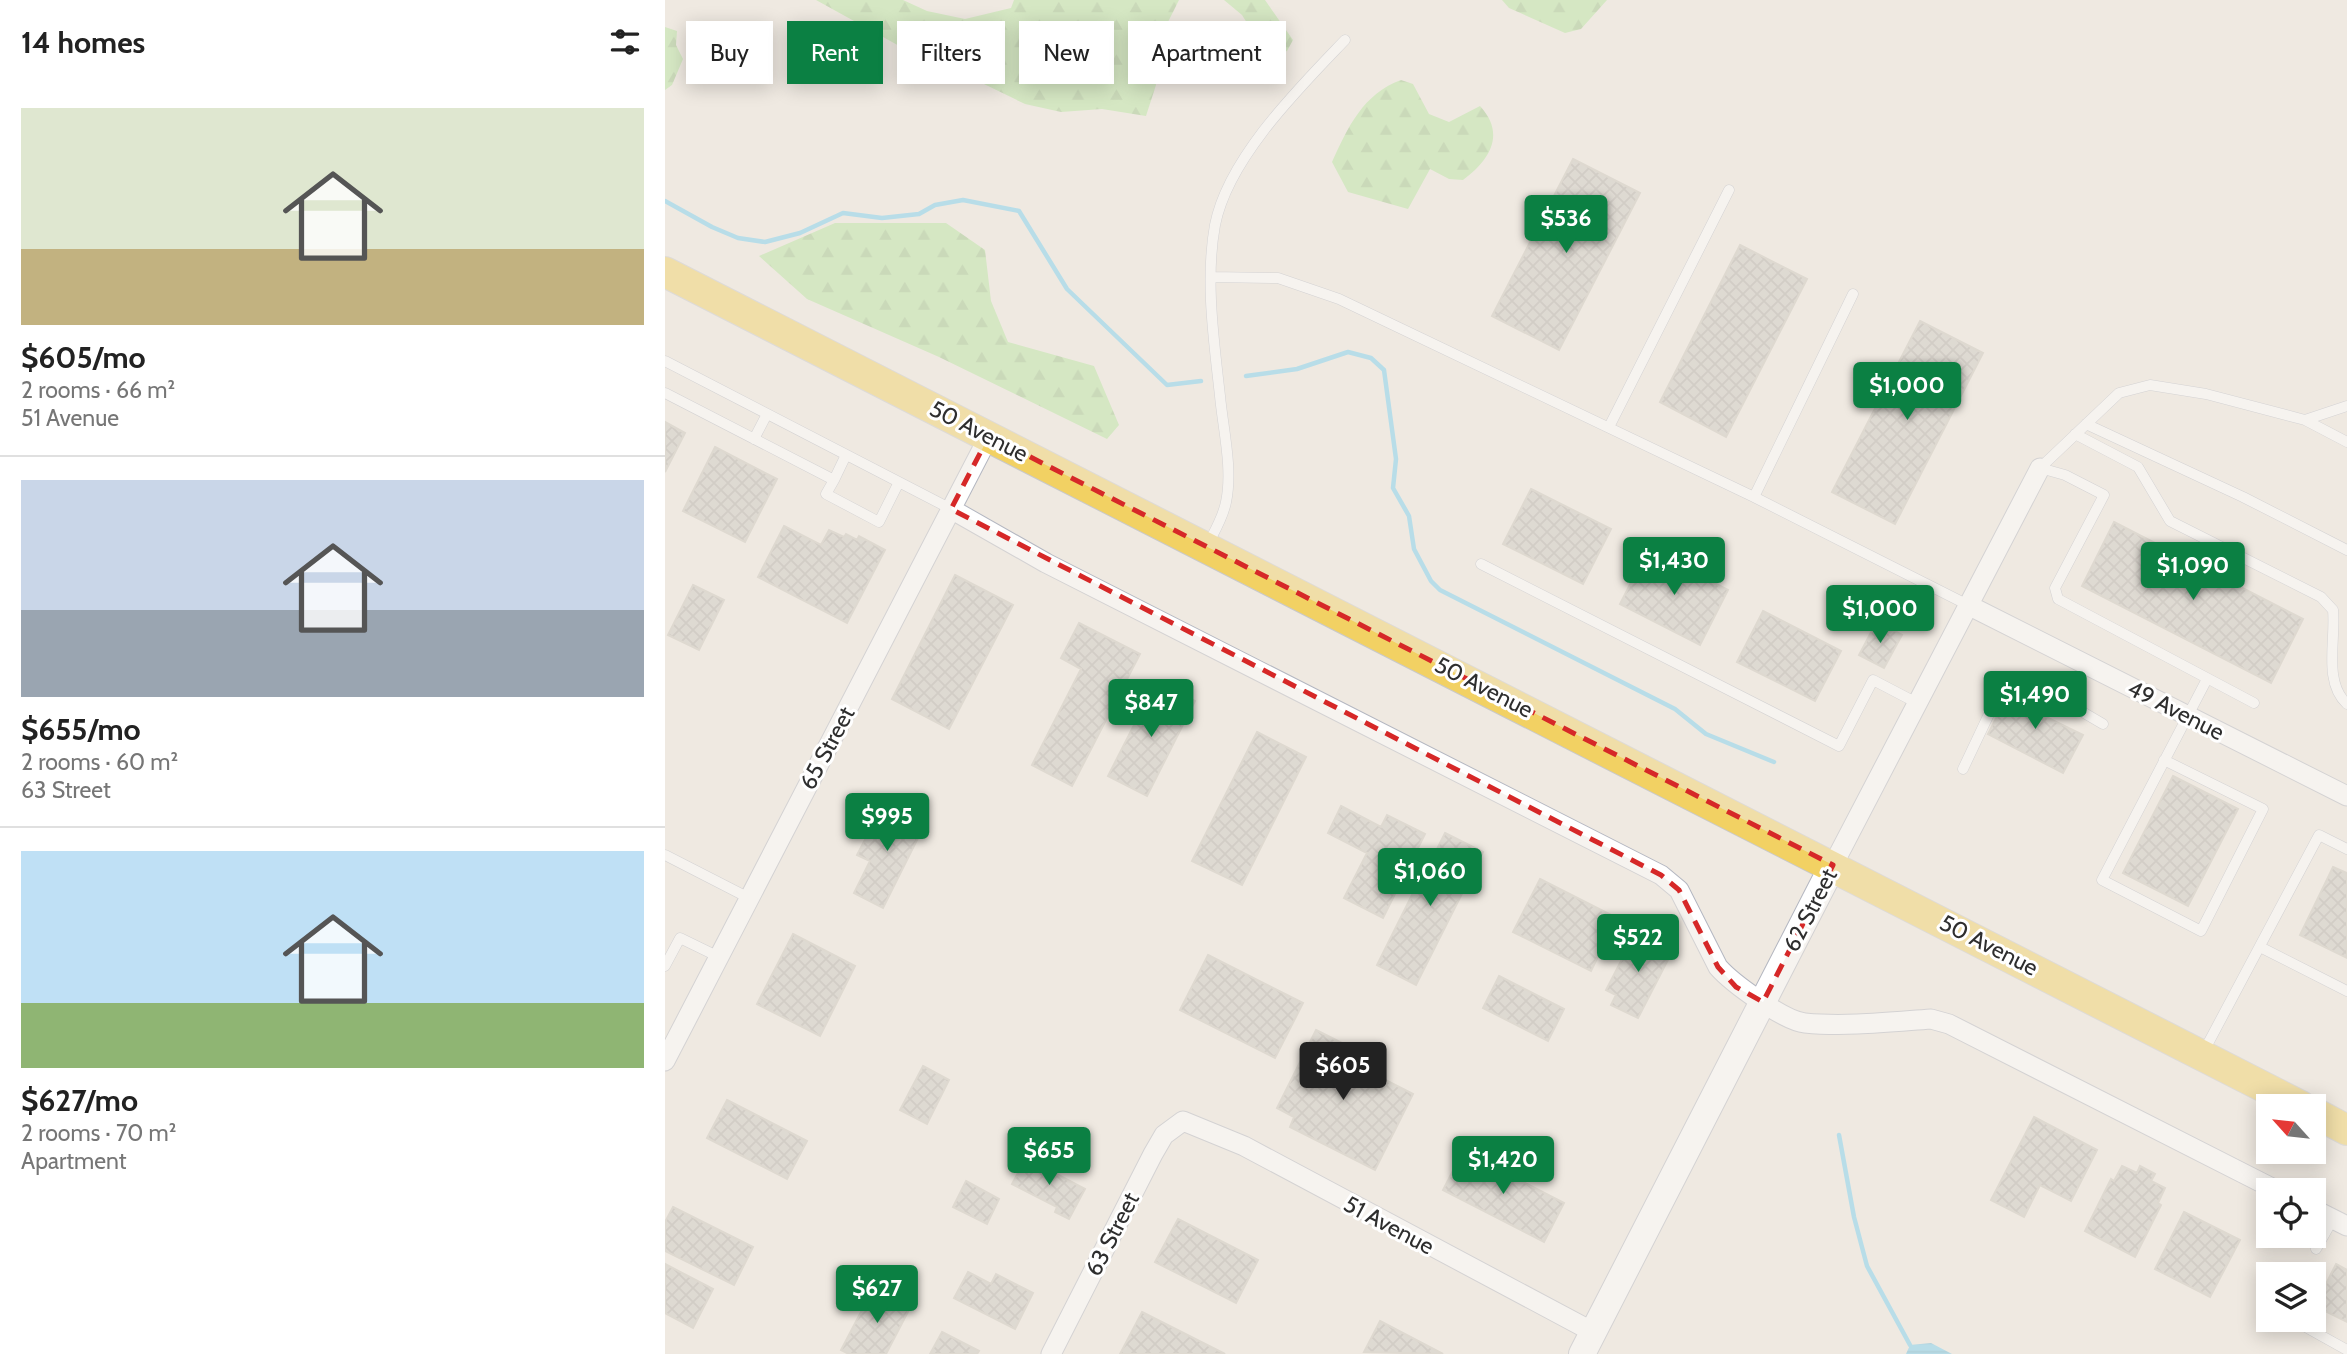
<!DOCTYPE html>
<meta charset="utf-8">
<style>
body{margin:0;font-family:Cabin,sans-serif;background:#f6f6f6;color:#222;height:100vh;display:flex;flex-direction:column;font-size:26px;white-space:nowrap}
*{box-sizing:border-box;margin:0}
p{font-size:23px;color:#767676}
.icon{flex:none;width:38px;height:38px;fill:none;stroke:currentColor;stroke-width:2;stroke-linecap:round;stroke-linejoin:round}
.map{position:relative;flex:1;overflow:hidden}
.drawer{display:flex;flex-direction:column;background:#fff;width:665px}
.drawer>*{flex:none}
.top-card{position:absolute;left:21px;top:21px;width:665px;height:63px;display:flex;gap:14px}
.needle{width:46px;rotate:297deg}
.controls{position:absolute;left:1591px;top:1094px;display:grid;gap:14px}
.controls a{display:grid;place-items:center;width:70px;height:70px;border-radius:0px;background:#fff;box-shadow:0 4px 18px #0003;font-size:35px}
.price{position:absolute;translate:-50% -60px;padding:0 16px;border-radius:7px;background:#0b8043;color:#fff;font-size:23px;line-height:46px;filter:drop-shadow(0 2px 4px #0008)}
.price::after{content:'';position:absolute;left:50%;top:42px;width:21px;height:16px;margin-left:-10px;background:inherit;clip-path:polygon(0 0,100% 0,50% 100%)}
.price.active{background:#222;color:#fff}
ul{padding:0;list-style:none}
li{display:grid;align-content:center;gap:14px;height:371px;padding:0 21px}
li+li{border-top:2px solid #e0e0e0}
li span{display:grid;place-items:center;height:217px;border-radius:0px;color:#555}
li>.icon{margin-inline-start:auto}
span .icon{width:126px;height:126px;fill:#fffc;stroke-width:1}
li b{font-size:30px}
h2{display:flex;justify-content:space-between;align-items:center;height:84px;padding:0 21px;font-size:30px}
.pill{padding:0 24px;border-radius:0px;background:#fff;box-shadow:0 4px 18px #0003;font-size:24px;line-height:63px}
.pill.active{background:#0b8043;color:#fff}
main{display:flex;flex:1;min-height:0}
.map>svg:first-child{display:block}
.forest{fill:url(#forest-firs)}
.water{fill:url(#water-rules)}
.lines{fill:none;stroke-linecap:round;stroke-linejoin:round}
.stream{stroke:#75cff0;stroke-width:4.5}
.building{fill:url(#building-cross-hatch);stroke:#cbc5ba;stroke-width:2}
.lane-casing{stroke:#b4b7c1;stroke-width:11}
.street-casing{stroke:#b4b7c1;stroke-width:21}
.secondary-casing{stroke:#b4b7c1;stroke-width:28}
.primary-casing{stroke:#c9c9c9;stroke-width:32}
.lane{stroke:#fff;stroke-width:10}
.street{stroke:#fff;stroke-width:19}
.secondary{stroke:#fff;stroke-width:26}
.primary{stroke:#f2d163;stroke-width:30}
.marked{fill:none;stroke:#d62828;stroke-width:5;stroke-dasharray:14 9;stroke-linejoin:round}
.labels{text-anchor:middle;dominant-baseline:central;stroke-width:6;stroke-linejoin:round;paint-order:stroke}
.street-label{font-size:23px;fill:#2e2e2e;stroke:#fff}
</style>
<main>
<section class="drawer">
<h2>14 homes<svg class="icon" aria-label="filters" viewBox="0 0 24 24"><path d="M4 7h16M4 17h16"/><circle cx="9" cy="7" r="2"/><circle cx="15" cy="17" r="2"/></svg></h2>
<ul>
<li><span style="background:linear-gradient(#dfe7d0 65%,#c2b280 0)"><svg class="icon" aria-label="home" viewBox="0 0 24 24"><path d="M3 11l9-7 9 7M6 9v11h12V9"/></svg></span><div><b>$605/mo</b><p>2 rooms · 66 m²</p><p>51 Avenue</p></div></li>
<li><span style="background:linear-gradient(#c9d6e8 60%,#9aa5b1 0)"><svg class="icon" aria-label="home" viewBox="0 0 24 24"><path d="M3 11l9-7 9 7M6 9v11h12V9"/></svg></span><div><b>$655/mo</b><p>2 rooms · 60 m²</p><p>63 Street</p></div></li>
<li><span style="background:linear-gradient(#bfe0f5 70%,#8fb573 0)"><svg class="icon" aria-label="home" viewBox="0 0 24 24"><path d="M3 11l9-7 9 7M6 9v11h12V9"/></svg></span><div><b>$627/mo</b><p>2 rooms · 70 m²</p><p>Apartment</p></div></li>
</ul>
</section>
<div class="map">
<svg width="1682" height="1354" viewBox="0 0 1682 1354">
<defs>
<pattern id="forest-firs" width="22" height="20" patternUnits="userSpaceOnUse" patternTransform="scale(1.75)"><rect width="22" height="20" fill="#b6e59e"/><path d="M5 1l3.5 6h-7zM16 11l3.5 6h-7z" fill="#9dc588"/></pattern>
<pattern id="water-rules" width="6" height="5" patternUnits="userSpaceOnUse" patternTransform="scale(1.75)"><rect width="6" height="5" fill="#75cff0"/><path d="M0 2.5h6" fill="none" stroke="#66b2ce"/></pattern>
<pattern id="building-cross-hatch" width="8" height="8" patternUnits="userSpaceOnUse" patternTransform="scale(1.75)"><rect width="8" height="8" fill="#cbc7bf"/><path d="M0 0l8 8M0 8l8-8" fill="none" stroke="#afaba4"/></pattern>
</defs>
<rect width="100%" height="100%" fill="#efe9e1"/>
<path class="forest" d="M151,0H238L262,11L300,19L346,8L349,0H514L487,54L491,85L481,116L437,109L396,112L360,104L292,71L256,58Z
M559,0H600L628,40L622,51L610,55L597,47L577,15Z
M837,0H942L916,29L900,33L844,8Z
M0,27L12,31L11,45L18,59L7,85L0,90Z
M736,80L748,84L764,114L784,122L815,106C841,134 825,160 798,180L784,179L765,169L743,209L683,192L667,162C683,127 698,94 736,80Z
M170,223H281L320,250L326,301L343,342L429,366L454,425L442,439L274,357L142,299L94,256Z"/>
<path class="water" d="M1266,1343L1287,1354H1241L1245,1345Z"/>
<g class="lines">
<path class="stream" d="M0,201L47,227L73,238L100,242L135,233L178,213L217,218L254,214L270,205L298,200L354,211L402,289L502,385L536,381
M581,376L632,369L683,352L706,358L719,370L731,459L728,488L744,516L749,549L766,581L775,590L1010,709L1041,734L1109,762
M1174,1135L1189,1217L1202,1266L1245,1345"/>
</g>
<path class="building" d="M908,159L975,193L894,350L827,316Z
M1075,245L1142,279L1061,437L995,402Z
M1255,321L1318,353L1230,524L1167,492Z
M0,422L20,433L0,472Z
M50,447L112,479L80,542L18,511Z
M866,489L946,529L918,584L838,544Z
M1449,522L1638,619L1606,683L1417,586Z
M119,526L156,545L164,530L179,537L181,534L192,540L194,536L220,550L182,623L93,577Z
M983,549L1063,590L1035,645L955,604Z
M290,575L348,605L284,729L227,699Z
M28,585L59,600L34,650L3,635Z
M1098,611L1176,651L1150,701L1072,662Z
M1212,621L1237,635L1219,668L1194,655Z
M414,623L475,654L407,786L367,765L416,669L396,658Z
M491,682L530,701L482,796L443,776Z
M1347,687L1386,707L1381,717L1418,735L1398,773L1323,734Z
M592,732L641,757L577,885L527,861Z
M1508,776L1573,809L1523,906L1458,873Z
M219,803L260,824L218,908L189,893L205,861L192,855Z
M676,806L716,827L722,815L760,834L718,918L679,898L702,853L663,833Z
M780,833L818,852L751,985L712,965L754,881L749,879L759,860L765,863Z
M1668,867L1682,873V958L1635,935Z
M875,879L952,918L926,971L848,932Z
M971,932L1008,950L973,1018L946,1005L951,995L941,990Z
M128,934L190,966L155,1036L92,1004Z
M543,955L638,1003L610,1058L515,1010Z
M834,976L899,1009L883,1041L818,1008Z
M651,1030L697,1053L691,1065L748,1094L710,1170L625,1127L629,1117L612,1108Z
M258,1066L284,1080L262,1124L235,1110Z
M62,1100L142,1141L122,1179L42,1138Z
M1369,1117L1432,1150L1406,1201L1375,1185L1359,1217L1326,1200Z
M798,1151L899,1203L879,1242L778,1190Z
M361,1158L420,1189L404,1219L390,1212L392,1207L347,1184Z
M1457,1166L1472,1173L1475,1166L1490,1174L1486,1181L1500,1188L1493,1203L1496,1205L1470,1257L1420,1231L1446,1179L1449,1181Z
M301,1181L334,1199L322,1224L288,1207Z
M8,1207L88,1247L69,1285L0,1251V1222Z
M1519,1212L1575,1240L1545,1297L1490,1269Z
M513,1219L593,1260L571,1303L490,1262Z
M0,1264L48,1289L28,1328L0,1313Z
M1671,1264L1682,1270V1322L1650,1306Z
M303,1272L326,1284L331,1274L368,1293L350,1329L289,1298Z
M209,1287L246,1306L221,1354H184L176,1350Z
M477,1312L560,1354H455Z
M715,1321L778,1354L699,1352Z
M277,1332L314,1351L312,1354H265Z"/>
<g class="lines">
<defs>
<path id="lane" d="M546,277L613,278L674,299L1089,497L1303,605
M0,361L286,509
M0,393L169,480L181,455
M1640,420L1682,406
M1421,424L1578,497L1682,550
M944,427L1064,190
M1410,434L1473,467L1505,521L1656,597L1668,610C1671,640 1658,682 1682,704
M89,439L102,414
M169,480L161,494L214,522L234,482
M1089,497L1188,294
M542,546C549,532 558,518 561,502C568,469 558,429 555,396C549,341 540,280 550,225C563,158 635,87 680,40
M816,564L1174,746L1208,680L1252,703
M1355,683C1365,694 1380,704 1395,701
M1589,703L1393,599L1390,588L1439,495L1400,475L1375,468L1454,393L1485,385L1541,394L1640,420L1682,442
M1499,760L1598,809L1536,931L1437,880L1542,679
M1298,769L1334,693L1345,685L1368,683L1438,724
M0,855L84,898
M1597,948L1682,991
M0,966L15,938L54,957
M1539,1051L1654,835L1682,849
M1651,1249L1668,1219
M1628,1320L1682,1350"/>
<path id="street" d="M286,509L381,563L996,875L1014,890L1053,967C1067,983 1119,1021 1140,1023C1180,1027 1225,1022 1266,1019L1284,1024L1611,1190
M1303,605L1682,796
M1168,865L1375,468
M0,1061L324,436
M1648,1209L1682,1226
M386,1354L488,1154L499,1135L518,1121L579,1146L928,1332"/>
<path id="secondary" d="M917,1354L1168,865"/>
<path id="primary" d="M0,272L1636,1106
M1648,1112L1682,1130"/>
</defs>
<use href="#lane" class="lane-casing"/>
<use href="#street" class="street-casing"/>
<use href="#secondary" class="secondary-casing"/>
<use href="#primary" class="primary-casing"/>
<use href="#lane" class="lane"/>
<use href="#street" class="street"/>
<use href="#secondary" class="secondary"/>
<use href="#primary" class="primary"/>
</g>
<path d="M0 0H1682V1354H0ZM324,436L1168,865L1098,1002L1071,987L1053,967L1014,890L996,875L286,509Z" fill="#efe9e1" fill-opacity=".55" fill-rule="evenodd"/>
<path class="marked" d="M324,436L1168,865L1098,1002L1071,987L1053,967L1014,890L996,875L286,509Z"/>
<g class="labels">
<g class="street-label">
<text transform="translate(314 431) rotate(27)">50 Avenue</text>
<text transform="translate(819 687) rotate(27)">50 Avenue</text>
<text transform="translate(1511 710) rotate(27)">49 Avenue</text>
<text transform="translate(162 748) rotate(-62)">65 Street</text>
<text transform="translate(1145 910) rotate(-63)">62 Street</text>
<text transform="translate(1324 945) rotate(27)">50 Avenue</text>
<text transform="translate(724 1225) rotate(28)">51 Avenue</text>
<text transform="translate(447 1234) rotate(-63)">63 Street</text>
</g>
</g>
</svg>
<div class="controls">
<a><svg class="needle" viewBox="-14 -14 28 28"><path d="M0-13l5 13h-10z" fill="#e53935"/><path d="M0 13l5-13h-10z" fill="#767676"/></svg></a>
<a><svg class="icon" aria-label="locate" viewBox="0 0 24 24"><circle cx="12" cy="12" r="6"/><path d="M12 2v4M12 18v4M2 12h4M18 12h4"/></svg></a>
<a><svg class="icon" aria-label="layers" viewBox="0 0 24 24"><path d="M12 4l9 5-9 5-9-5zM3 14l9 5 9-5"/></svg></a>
</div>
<b class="price" style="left:901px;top:255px">$536</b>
<b class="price" style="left:1242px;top:422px">$1,000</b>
<b class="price" style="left:1009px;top:597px">$1,430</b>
<b class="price" style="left:1528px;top:602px">$1,090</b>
<b class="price" style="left:1215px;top:645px">$1,000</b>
<b class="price" style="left:1370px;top:731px">$1,490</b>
<b class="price" style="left:486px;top:739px">$847</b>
<b class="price" style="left:222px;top:853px">$995</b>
<b class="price" style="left:765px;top:908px">$1,060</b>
<b class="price" style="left:973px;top:974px">$522</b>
<b class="price active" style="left:678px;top:1102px">$605</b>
<b class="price" style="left:384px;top:1187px">$655</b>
<b class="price" style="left:838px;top:1196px">$1,420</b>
<b class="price" style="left:212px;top:1325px">$627</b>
<div class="top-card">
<a class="pill">Buy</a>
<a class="pill active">Rent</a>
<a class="pill">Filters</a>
<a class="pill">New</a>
<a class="pill">Apartment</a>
</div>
</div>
</main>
